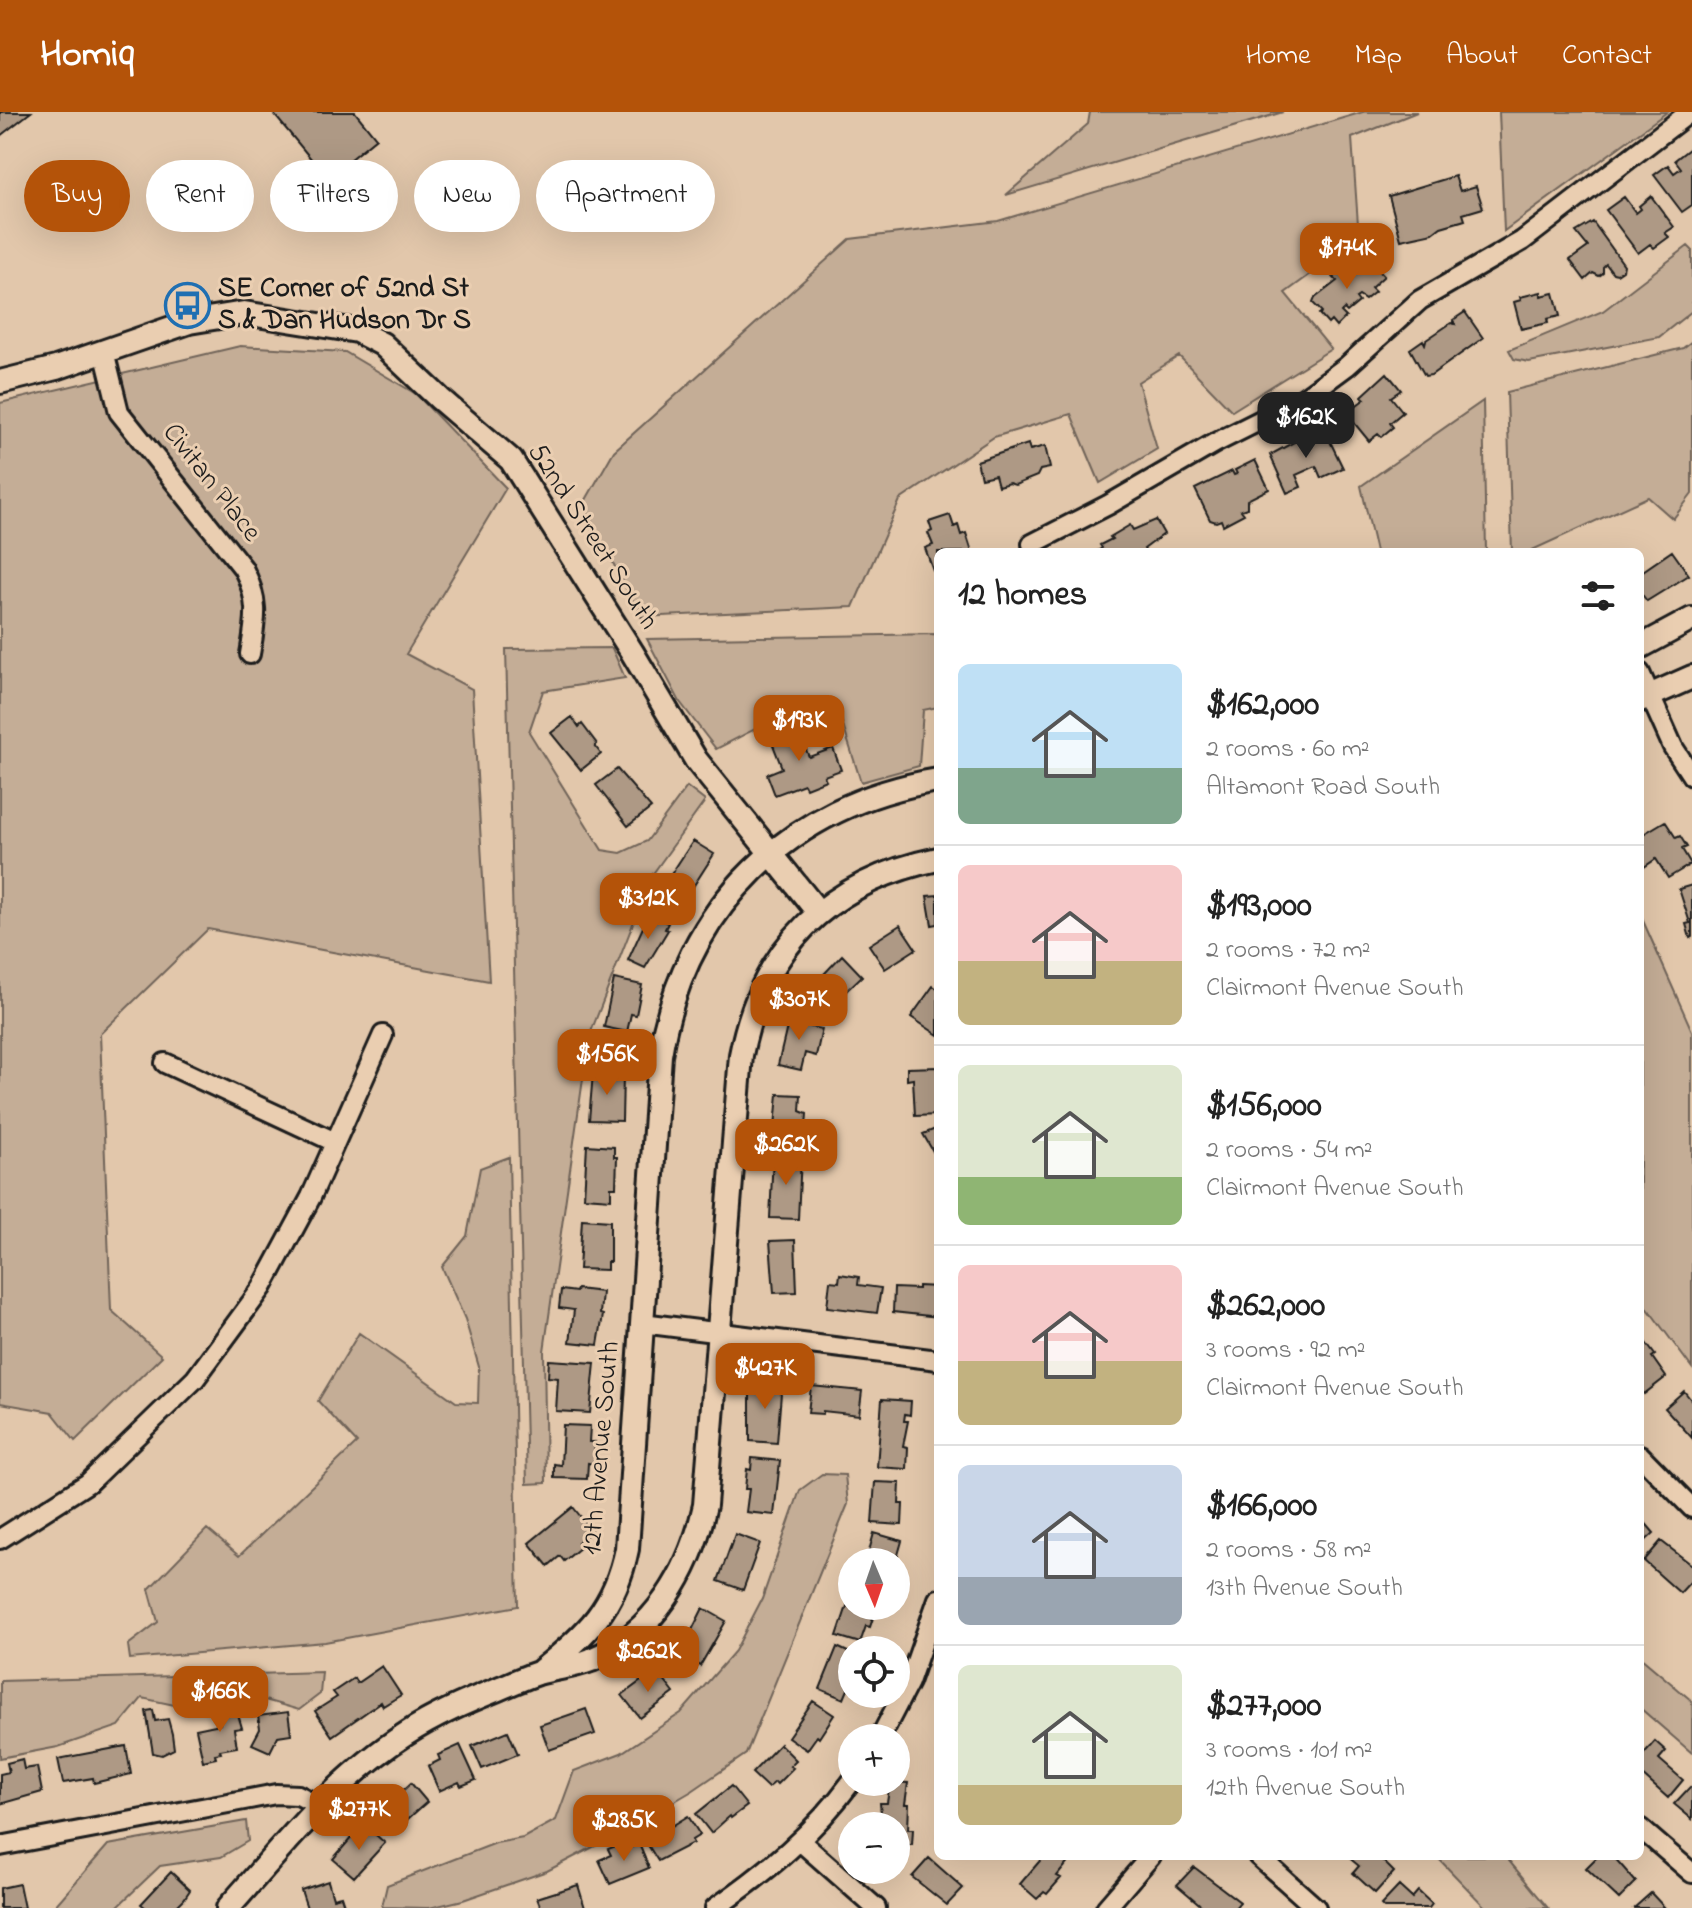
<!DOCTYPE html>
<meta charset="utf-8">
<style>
body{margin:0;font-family:"Indie Flower",sans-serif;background:#f6f6f6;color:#222;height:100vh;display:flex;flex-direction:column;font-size:30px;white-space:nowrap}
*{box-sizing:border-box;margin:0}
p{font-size:26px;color:#767676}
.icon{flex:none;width:44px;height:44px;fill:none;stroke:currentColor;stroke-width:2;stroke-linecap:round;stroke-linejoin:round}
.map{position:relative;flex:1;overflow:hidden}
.panel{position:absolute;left:934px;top:436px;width:710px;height:1312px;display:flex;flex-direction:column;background:#fff;border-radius:12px;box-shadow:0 8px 32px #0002}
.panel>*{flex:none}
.top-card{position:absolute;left:24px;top:48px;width:760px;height:72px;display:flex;gap:16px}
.needle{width:52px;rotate:178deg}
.buttons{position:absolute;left:838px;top:1436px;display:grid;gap:16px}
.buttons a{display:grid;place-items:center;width:72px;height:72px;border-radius:50%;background:#fff;box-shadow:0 8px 32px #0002;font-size:40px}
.price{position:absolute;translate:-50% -68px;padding:0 18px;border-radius:16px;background:#b45309;color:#fff;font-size:26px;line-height:52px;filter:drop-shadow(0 2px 4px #0008)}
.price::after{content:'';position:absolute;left:50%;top:48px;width:24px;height:18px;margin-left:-12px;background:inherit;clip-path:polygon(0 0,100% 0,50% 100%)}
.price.active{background:#222;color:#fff}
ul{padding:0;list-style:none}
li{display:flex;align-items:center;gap:24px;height:200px;padding:0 24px}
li+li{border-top:2px solid #e0e0e0}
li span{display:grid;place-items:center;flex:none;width:224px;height:160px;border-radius:12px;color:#555}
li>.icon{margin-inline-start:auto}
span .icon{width:96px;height:96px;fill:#fffc;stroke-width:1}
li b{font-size:34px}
h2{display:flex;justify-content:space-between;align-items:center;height:96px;padding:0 24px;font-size:34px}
.pill{padding:0 28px;border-radius:36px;background:#fff;box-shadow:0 8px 32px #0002;font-size:28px;line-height:72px}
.pill.active{background:#b45309;color:#fff}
header{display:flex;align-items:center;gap:48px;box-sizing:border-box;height:112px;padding:0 40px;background:#b45309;color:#fff}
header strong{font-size:38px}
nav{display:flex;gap:44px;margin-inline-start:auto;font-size:28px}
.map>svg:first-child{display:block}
.green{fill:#c4ad96;stroke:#706459;stroke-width:2}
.building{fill:#ae9985;stroke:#1c1c1c;stroke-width:2}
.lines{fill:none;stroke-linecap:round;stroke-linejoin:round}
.minor-casing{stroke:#1c1c1c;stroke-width:24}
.tertiary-casing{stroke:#1c1c1c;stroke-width:28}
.minor{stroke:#eaceb1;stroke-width:18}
.tertiary{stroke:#eaceb1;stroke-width:22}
.labels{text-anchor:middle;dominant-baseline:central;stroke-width:6;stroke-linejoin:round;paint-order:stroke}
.poi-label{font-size:28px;font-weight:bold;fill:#1c1c1c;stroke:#eaceb1;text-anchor:start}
.street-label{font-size:28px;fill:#1c1c1c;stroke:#eaceb1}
</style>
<header>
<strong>Homiq</strong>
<nav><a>Home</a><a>Map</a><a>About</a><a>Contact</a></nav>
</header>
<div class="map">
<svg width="1692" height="1796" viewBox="0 0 1692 1796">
<rect width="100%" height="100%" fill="#e2c7ab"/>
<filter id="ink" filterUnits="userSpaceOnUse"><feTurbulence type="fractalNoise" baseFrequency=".0125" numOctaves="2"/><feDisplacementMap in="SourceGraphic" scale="16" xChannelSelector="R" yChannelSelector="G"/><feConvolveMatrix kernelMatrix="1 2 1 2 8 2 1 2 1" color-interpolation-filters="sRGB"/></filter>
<g filter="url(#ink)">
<path class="green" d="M1090,0H1283L1006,83L1088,12Z
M1363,0H1417L1352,26L1359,127L1285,181L1331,237L1232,299L1179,244L1138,270L1157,337L1100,371L1071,302L994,325L900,388L853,495L641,505L583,393L614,339L850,127L998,109Z
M1499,0H1667L1504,119Z
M1688,134L1692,138V199L1659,225L1529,250L1514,247L1509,238L1603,199Z
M1692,229V382L1673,407L1648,385L1528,440H1512L1507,280L1683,236Z
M240,234L345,240L416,282L506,376L406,542L472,577L489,869L208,817L100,922L111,1198L162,1244L75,1329L52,1300L0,1291V291Z
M1483,289L1486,440H1376L1361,374Z
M938,522V595L923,598L919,654L861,670L839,601C791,592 757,617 716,637L680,590L647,527Z
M612,536L625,566L543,579L529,620L602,738L621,741L647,729L687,675L705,689L652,763L589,925L544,1239L546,1371L527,1372L506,537Z
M1640,802L1692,919V1256L1640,1186Z
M509,1045L518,1494L325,1530L130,1547L128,1533L158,1510L149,1477L207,1417L239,1444L357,1331L318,1289L359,1221L456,1290L478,1291L479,1255L465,1207L442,1155L467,1124L480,1056Z
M822,1362L845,1363L848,1392L746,1642L692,1679L620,1721L547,1759L463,1788L429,1796L382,1795L387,1773L496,1731L523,1726L556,1708L574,1659L621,1641L681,1601L735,1539L762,1487L800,1378Z
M1640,1545L1692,1589V1641L1640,1596Z
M322,1560L320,1582L299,1598L251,1584L179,1594L142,1586L119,1614L58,1635L0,1646V1569Z
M246,1709L248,1729L221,1745L160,1754L116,1796H53L108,1733Z
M1436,1744H1505L1548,1796H1486Z"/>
<path class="building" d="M0,0H31L0,24Z
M272,0H355L376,26L327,66Z
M1689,37L1692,42V93L1682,100L1654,63L1668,53L1674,61L1681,56L1675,48Z
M1455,64L1460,79L1476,74L1483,96L1463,102L1465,108L1441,115L1433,121L1401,128L1389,84Z
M1651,84L1674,115L1665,121L1669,125L1654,136L1650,132L1638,141L1606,98L1624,85L1636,101L1641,97L1639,94Z
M1593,110L1624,153L1623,158L1617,162L1613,161L1606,152L1603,155V161L1599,164L1593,161L1585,168L1570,148L1588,135L1576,120Z
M1367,146L1384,164L1371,176L1375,180L1365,188L1359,184L1356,186L1359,190L1347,200L1344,197L1341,200L1346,205L1336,215L1331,209L1328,212L1319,202L1322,200L1313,191L1315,186L1337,169L1333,165L1348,151L1354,157Z
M1541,180V184L1554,181L1560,204L1547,207L1548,211L1521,217L1514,190L1521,188L1520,185Z
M1465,200L1483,226L1431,263L1425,264L1410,237L1423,228L1425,232L1426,228L1451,211L1455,212L1453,208Z
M1387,261L1401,278L1391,285L1403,300L1390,311L1393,315L1381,325L1378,322L1369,329L1346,301L1365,287L1362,284Z
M1325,319L1343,356L1321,366L1316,354L1296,363L1301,375L1287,381L1270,343L1305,324L1307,328Z
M1028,332L1030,338L1045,334L1050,356L1040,358L1037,364L1015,373L1009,371L998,374L995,363L981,366L977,349Z
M1255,348L1269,377L1247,388V396L1241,398L1244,402L1223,413L1221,408L1216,410L1210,408L1195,377L1232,359L1234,363L1237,362L1235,358Z
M950,403L954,415L958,413L961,423L966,421L972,440H938V460L933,458L925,436L933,433L928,421L932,419L929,410Z
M1156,408L1164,422L1144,437L1146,440H1096L1102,436L1100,433L1112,427L1110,425L1130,413L1133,418Z
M1672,439L1689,463L1647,489L1640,480V461Z
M572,605L579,615L582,612L597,632L595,634L601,642L581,658L551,621Z
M797,615L809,645L833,636L841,658L824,664L826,668L806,676L804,672L775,683L767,662L782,656L770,625Z
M617,657L651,696L628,714L596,673Z
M1665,709L1676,726L1680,724L1687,735L1682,737L1691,752L1668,766L1656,747L1644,755L1640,749V724Z
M693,729L714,742L687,784L666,770Z
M1692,773V825L1690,826L1686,812L1690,811L1679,777Z
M938,783V812L932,813L927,784Z
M649,802L668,811L665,817L668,818L645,856L628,848Z
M900,813L916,837L885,857L869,833Z
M842,843L862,864L825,899L807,880Z
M614,867L642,873L636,903L631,902L627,920L604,915Z
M933,874L938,877V923L911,905Z
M790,902L813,908L811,915L822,917L816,944L805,941L801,958L778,953Z
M938,955V1003L915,1004L913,967L907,968V956Z
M593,961L623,962L622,1009L589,1008Z
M778,982L801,983L800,999L807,1002L806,1014H801L800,1027L774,1026Z
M938,1016V1048L923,1022Z
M587,1033L614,1035V1045H617L616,1075H611V1087L584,1085Z
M773,1043L801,1044L798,1107L770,1106Z
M582,1107L610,1109V1150H607V1158L579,1157Z
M795,1128L797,1180L774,1181L770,1129Z
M840,1162L859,1165L858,1173L881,1176L877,1201L827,1195L830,1169L839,1170Z
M918,1174L938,1175V1205L893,1200L894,1176L918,1177Z
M577,1177L602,1180L600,1202L603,1203L598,1233L570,1230L574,1198L559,1196L561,1178L576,1180Z
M1646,1231L1655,1243L1652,1245L1666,1265L1644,1282L1640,1277V1236Z
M549,1248L595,1251L590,1301L556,1299L558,1266L548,1265Z
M754,1267L782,1269L777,1331L750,1329V1280L753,1281Z
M811,1274L862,1279L859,1303L823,1299V1302L808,1301Z
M1684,1279L1692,1289V1326L1665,1296Z
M882,1287L911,1289L910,1303L905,1302L904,1309H908L903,1334L908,1335L907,1357L877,1355Z
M563,1313L590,1314L589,1330H595L594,1352L588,1351L587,1367L554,1366V1352L561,1353Z
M752,1346L780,1349L774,1403L746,1400L749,1377H745L747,1357L751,1358Z
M875,1370L900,1371L899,1392H903L902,1413L872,1411Z
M573,1395L592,1419L578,1430L581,1435L564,1449L560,1444L548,1454L529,1431Z
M1642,1407L1654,1421L1640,1434V1409Z
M874,1421L902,1429L896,1450H866Z
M735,1422L760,1431L743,1478L718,1469Z
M1661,1429L1692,1453V1468L1680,1481L1644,1449Z
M851,1482L852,1494H873L876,1497L870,1515L866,1514L860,1531L837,1524Z
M703,1496L726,1509L700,1554L680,1542Z
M837,1535L852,1542V1568L844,1587L820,1577Z
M382,1554L401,1583L383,1594L381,1590L332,1624L315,1599L337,1585L333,1580L354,1566L357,1571Z
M656,1558L674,1581L640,1606L622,1583Z
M234,1589L242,1616L234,1617L237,1635L220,1638L221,1641L215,1642L216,1646L203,1649L196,1617L220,1612L219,1602L227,1601L225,1591Z
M813,1589L834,1603L819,1626L817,1624L807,1638L788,1625Z
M586,1597L595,1622L549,1638L540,1613Z
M153,1598L155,1609L168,1607L172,1622L174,1637L162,1643L153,1641L146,1599Z
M288,1600L291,1622L278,1624L270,1640L252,1632L260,1617L258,1604Z
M508,1619L518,1642L482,1657L472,1634Z
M1655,1629L1666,1639L1659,1647L1683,1668L1668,1686L1640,1661V1646Z
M780,1632L796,1648L790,1654L793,1656L777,1672L775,1670L768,1676L752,1661Z
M460,1633L476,1668L461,1674L459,1670L439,1679L428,1654L440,1648L438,1643Z
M126,1634L131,1662L94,1671L93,1666L63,1671L58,1647Z
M22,1647L24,1657L37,1655L42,1680L0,1692V1662L9,1660L7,1651Z
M890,1670L908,1671L905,1692H909L908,1717H913L912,1733H896V1714H882L880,1691H887Z
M411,1671L427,1690L392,1721L372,1699L395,1680L398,1683Z
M731,1674L747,1694L731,1706L730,1704L711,1721L696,1702Z
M1690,1675L1692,1676V1707L1674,1692Z
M688,1704L700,1723L692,1728L693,1731L658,1749L646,1730Z
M367,1715L385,1731L354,1765L333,1747L352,1725L355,1728Z
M639,1732L649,1756L610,1772L599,1748L611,1743L608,1737L618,1733L620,1739Z
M1044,1744H1065L1070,1748L1057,1764L1061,1766L1047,1782L1044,1780L1037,1787L1020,1772Z
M1347,1744H1378L1394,1760L1375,1781L1353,1761L1359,1754Z
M1598,1744H1613L1636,1770L1619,1787L1586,1756Z
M929,1746L963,1776L947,1793L912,1765Z
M1194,1755L1240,1790L1235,1796H1204L1177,1773Z
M171,1760L190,1778L184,1787L175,1796H146L141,1792Z
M328,1769L333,1786L341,1784L345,1796H307L301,1778Z
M19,1772L24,1796H0V1776Z
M578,1773L585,1796H541L537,1786Z
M1399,1774L1412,1786L1418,1779L1432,1792L1429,1796H1384L1381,1793Z
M1651,1781L1665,1796H1634Z"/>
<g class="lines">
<defs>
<path id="minor" d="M104,239L119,300L243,456C260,489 256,507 250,542
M1032,432L1108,393L1215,331L1301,288L1347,254L1420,188L1522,129L1690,0
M1640,561L1673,635L1692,664
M165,951L335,1030
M642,1211L938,1248
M1640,1343L1692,1396
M0,1427L88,1371L195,1267L262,1176L311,1085L383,923
M880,1626L909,1570L938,1487
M1640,1716L1692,1761
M800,1729L876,1796
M0,1734L276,1682L298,1683L320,1694
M1258,1744L1316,1796
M715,1796C767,1760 815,1720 852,1669
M1106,1796L1151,1744"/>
<path id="tertiary" d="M0,270L56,256L189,210L244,201L357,219L382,232L440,287L511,348L632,540L696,648L818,800
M1640,535L1692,507
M1640,588L1692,565
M542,1558C587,1522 615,1496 627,1437L660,943C684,795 789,692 938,668
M228,1796C283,1735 335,1667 406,1622C435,1603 466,1590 498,1577C511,1572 525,1565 538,1561C556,1556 573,1555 591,1548C655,1521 691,1458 705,1393L741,943C762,834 830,769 938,747"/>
</defs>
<use href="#minor" class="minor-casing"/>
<use href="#tertiary" class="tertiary-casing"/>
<use href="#minor" class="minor"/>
<use href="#tertiary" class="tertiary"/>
</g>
</g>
<defs>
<symbol id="bus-ring" viewBox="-11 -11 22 22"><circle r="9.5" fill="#eaceb1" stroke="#1f6fb2" stroke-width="1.5"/><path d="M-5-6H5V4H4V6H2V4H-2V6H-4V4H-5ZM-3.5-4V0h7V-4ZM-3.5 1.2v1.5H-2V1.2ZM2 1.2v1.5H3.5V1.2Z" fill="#1f6fb2"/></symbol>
</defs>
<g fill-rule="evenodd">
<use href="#bus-ring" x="162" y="168" width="51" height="51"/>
</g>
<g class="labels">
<g class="poi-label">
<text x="218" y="177">SE Corner of 52nd St<tspan x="218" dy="32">S &amp; Dan Hudson Dr S</tspan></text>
</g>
<g class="street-label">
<text transform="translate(211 371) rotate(52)">Civitan Place</text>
<text transform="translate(592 425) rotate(57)">52nd Street South</text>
<text transform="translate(602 1336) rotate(-85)">12th Avenue South</text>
</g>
</g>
</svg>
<div class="buttons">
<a><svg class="needle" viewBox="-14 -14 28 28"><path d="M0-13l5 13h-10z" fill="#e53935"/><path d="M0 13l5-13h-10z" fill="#767676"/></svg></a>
<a><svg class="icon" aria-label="locate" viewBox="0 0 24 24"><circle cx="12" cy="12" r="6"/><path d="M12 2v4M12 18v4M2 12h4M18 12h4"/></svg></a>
<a>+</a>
<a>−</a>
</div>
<b class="price" style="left:1347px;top:179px">$174K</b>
<b class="price active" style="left:1306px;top:348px">$162K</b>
<b class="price" style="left:799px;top:651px">$193K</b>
<b class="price" style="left:648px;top:829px">$312K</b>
<b class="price" style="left:799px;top:930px">$307K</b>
<b class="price" style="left:607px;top:985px">$156K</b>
<b class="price" style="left:786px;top:1075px">$262K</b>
<b class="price" style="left:765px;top:1299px">$427K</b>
<b class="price" style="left:648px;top:1582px">$262K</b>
<b class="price" style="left:220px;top:1622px">$166K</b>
<b class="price" style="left:359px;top:1740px">$277K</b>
<b class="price" style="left:624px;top:1751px">$285K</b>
<div class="top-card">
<a class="pill active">Buy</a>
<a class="pill">Rent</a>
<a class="pill">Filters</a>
<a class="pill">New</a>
<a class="pill">Apartment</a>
</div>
<section class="panel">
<h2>12 homes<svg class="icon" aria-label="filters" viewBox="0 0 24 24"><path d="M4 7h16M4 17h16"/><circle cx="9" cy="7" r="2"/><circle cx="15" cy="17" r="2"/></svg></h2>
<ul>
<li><span style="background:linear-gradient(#bfe0f5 65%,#7fa58c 0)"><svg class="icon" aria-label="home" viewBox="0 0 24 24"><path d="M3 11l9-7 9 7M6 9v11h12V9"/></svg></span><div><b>$162,000</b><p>2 rooms · 60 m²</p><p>Altamont Road South</p></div></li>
<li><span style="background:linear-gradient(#f6c9c9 60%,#c2b280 0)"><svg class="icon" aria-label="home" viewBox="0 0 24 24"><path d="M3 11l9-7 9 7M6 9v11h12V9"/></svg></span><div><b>$193,000</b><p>2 rooms · 72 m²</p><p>Clairmont Avenue South</p></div></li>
<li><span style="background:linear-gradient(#dfe7d0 70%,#8fb573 0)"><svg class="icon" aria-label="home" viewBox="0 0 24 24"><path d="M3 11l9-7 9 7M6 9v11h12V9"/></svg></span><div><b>$156,000</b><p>2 rooms · 54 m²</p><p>Clairmont Avenue South</p></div></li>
<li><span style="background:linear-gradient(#f6c9c9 60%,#c2b280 0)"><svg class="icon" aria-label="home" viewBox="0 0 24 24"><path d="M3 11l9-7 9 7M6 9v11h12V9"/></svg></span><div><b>$262,000</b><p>3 rooms · 92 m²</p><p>Clairmont Avenue South</p></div></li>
<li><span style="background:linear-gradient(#c9d6e8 70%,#9aa5b1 0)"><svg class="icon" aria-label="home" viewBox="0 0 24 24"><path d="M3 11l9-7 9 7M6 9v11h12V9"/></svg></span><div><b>$166,000</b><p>2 rooms · 58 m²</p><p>13th Avenue South</p></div></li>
<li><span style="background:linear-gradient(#dfe7d0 75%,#c2b280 0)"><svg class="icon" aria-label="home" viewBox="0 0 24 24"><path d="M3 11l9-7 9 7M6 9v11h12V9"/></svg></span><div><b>$277,000</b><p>3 rooms · 101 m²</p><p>12th Avenue South</p></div></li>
</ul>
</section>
</div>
